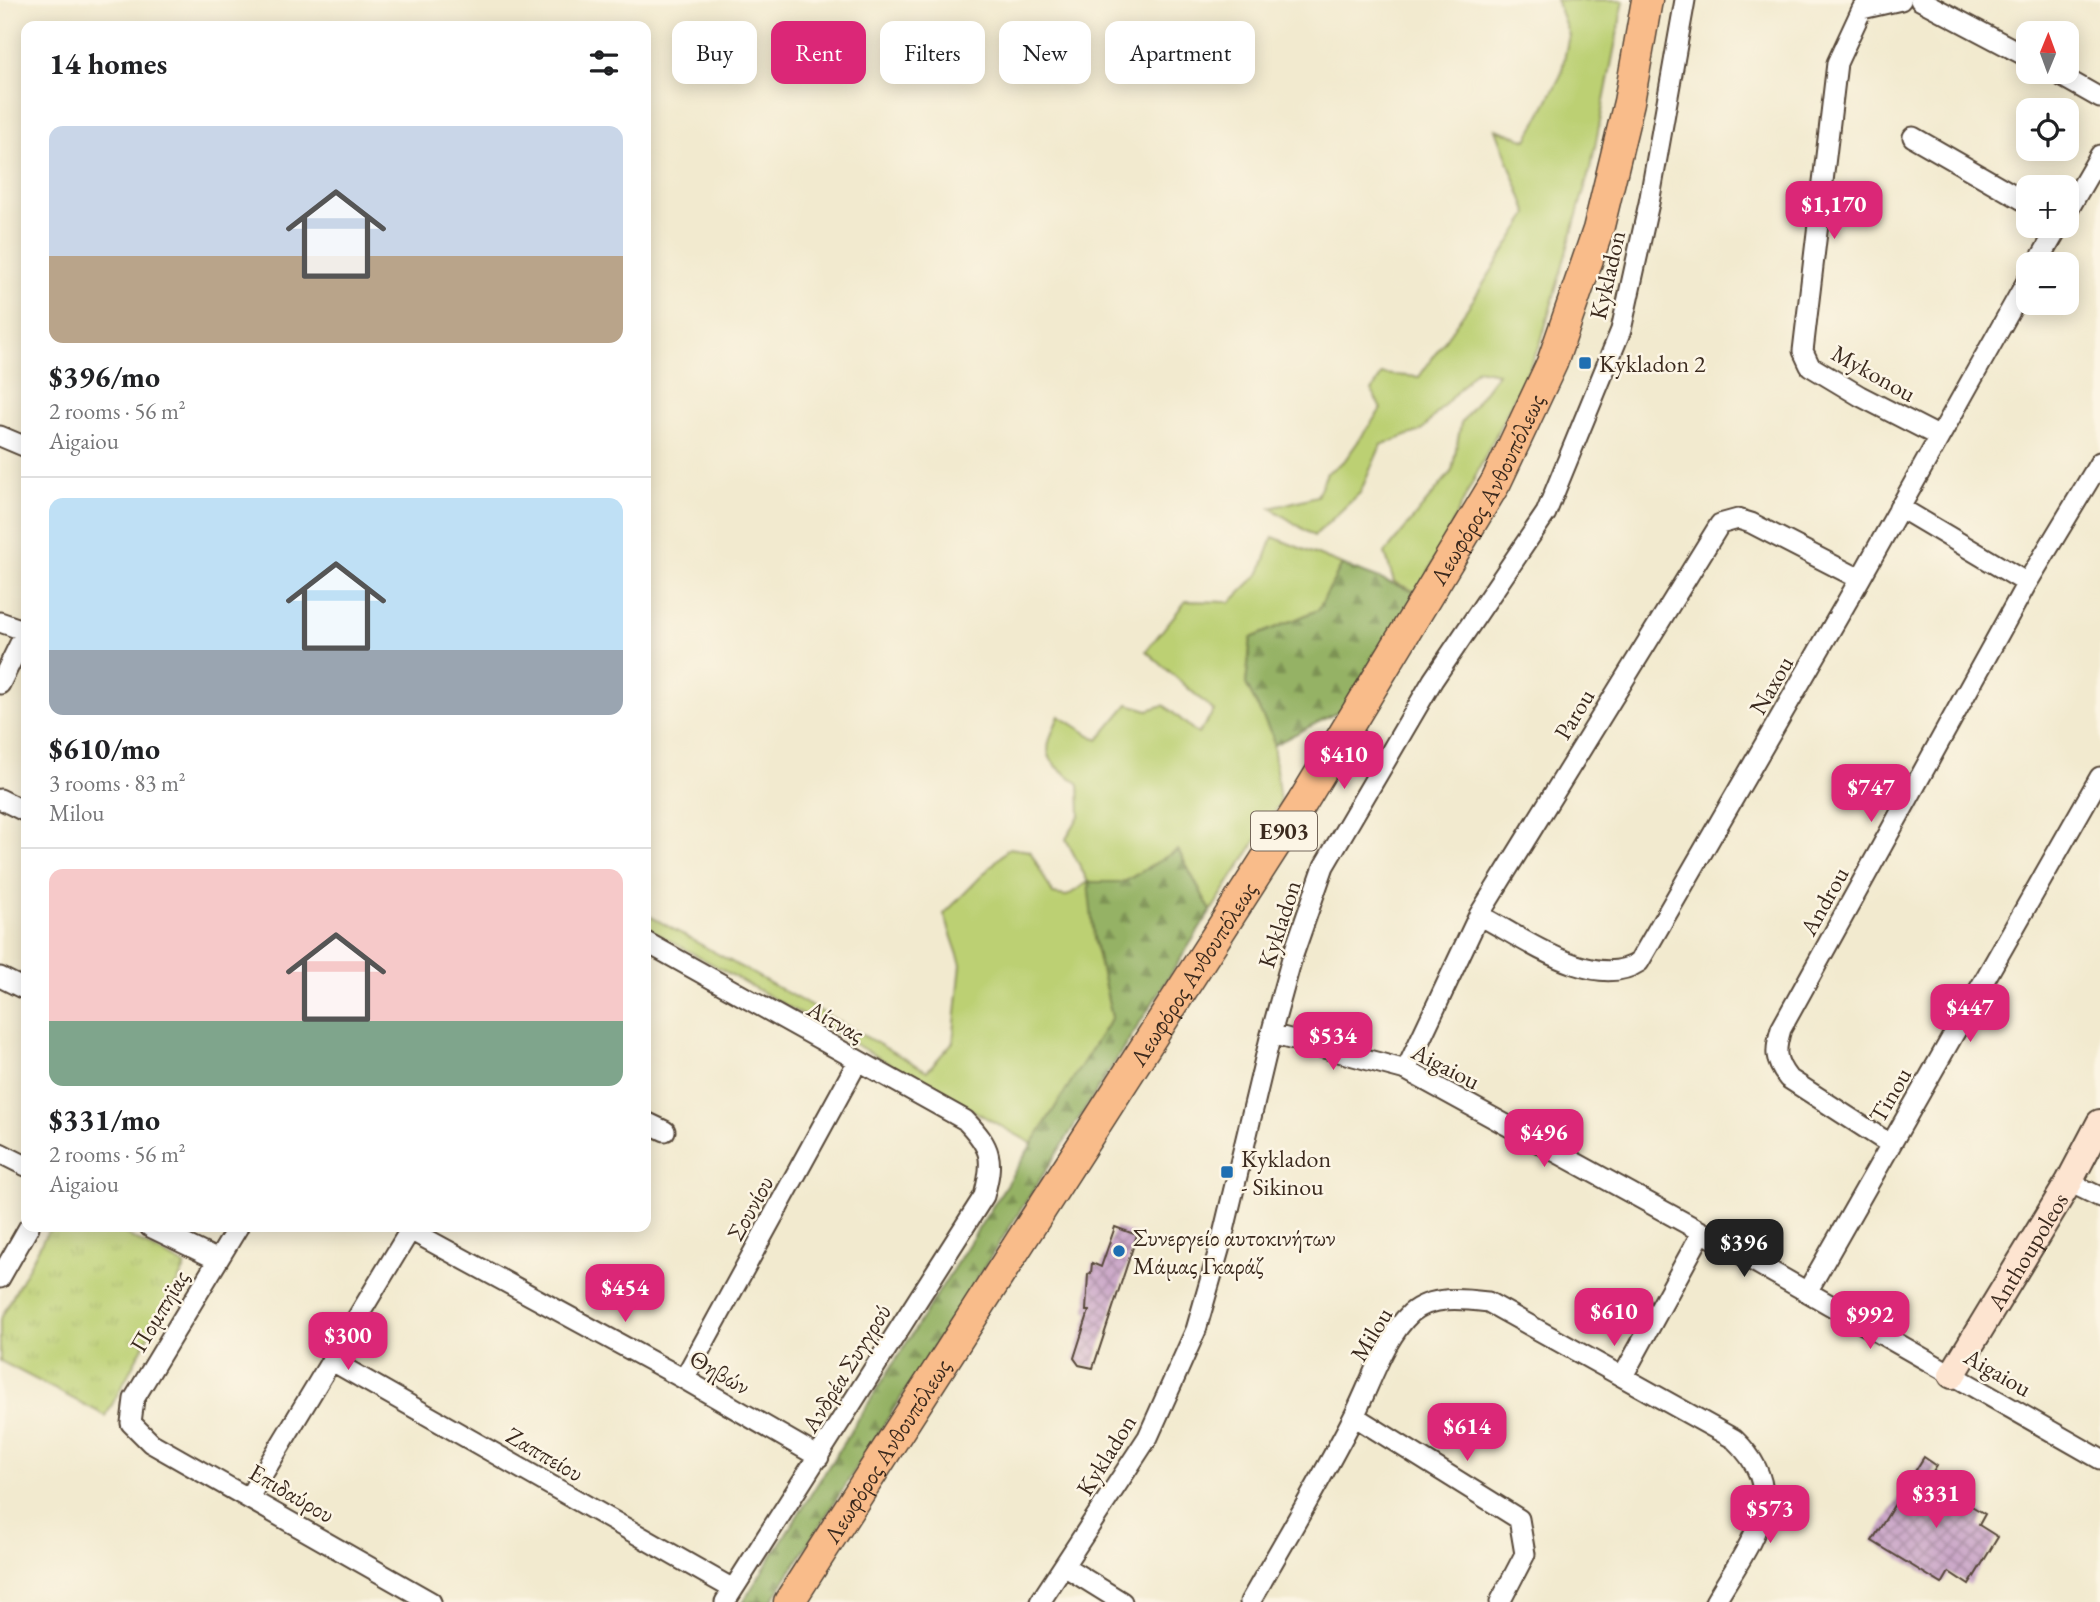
<!DOCTYPE html>
<meta charset="utf-8">
<style>
body{margin:0;font-family:"EB Garamond",serif;background:#f2f2f2;color:#202124;height:100vh;display:flex;flex-direction:column;font-size:26px;white-space:nowrap}
*{box-sizing:border-box;margin:0}
p{font-size:23px;color:#757577}
.icon{flex:none;width:38px;height:38px;fill:none;stroke:currentColor;stroke-width:2;stroke-linecap:round;stroke-linejoin:round}
.map{position:relative;flex:1;overflow:hidden}
.details{position:absolute;left:21px;top:21px;width:630px;height:1211px;display:flex;flex-direction:column;background:#fff;border-radius:14px;box-shadow:0 4px 18px #0003}
.details>*{flex:none}
.banner{position:absolute;left:672px;top:21px;width:665px;height:63px;display:flex;gap:14px}
.needle{width:46px;rotate:1deg}
.fabs{position:absolute;left:2016px;top:21px;display:grid;gap:14px}
.fabs a{display:grid;place-items:center;width:63px;height:63px;border-radius:14px;background:#fff;box-shadow:0 4px 18px #0003;font-size:35px}
.price{position:absolute;translate:-50% -60px;padding:0 16px;border-radius:14px;background:#db2777;color:#fff;font-size:23px;line-height:46px;filter:drop-shadow(0 2px 4px #0008)}
.price::after{content:'';position:absolute;left:50%;top:42px;width:21px;height:16px;margin-left:-10px;background:inherit;clip-path:polygon(0 0,100% 0,50% 100%)}
.price.selected{background:#222;color:#fff}
ul{padding:0;list-style:none}
li{display:grid;align-content:center;gap:14px;height:371px;padding:0 28px}
li+li{border-top:2px solid #e0e0e0}
li span{display:grid;place-items:center;height:217px;border-radius:14px;color:#555}
li>.icon{margin-inline-start:auto}
span .icon{width:126px;height:126px;fill:#fffc;stroke-width:1}
li b{font-size:30px}
h2{display:flex;justify-content:space-between;align-items:center;height:84px;padding:0 28px;font-size:30px}
.chip{padding:0 24px;border-radius:14px;background:#fff;box-shadow:0 4px 18px #0003;font-size:24px;line-height:63px}
.chip.selected{background:#db2777;color:#fff}
.map>svg:first-child{display:block}
.grass{fill:#bcd073;stroke:#7c7d48;stroke-width:2}
.forest{fill:url(#forest-firs);stroke:#686e42;stroke-width:2}
.park{fill:url(#park-tufts);stroke:#7c7d48;stroke-width:2}
.building{fill:url(#building-cross-hatch)}
.lines{fill:none;stroke-linecap:round;stroke-linejoin:round}
.street-casing{stroke:#564739;stroke-width:23}
.secondary-casing{stroke:#564739;stroke-width:30}
.primary-casing{stroke:#564739;stroke-width:33}
.street{stroke:#fff;stroke-width:19}
.secondary{stroke:#fde4d0;stroke-width:26}
.primary{stroke:#f9bc8a;stroke-width:30}
.poi-dot{fill:#1f6fb2;stroke:#fcf5e5;stroke-width:2.5}
.labels{text-anchor:middle;dominant-baseline:central;stroke-width:5;stroke-linejoin:round;paint-order:stroke}
.shield{fill:#fcf5e5;stroke:#75675a;stroke-width:2}
.shield-label{font-size:23px;font-weight:bold;fill:#3b2a1e}
.street-label{font-size:24px;fill:#3b2a1e;stroke:#fcf5e5}
.poi-label{font-size:24px;fill:#3b2a1e;stroke:#fcf5e5;text-anchor:start}
</style>
<div class="map">
<svg width="2100" height="1602" viewBox="0 0 2100 1602">
<defs>
<pattern id="forest-firs" width="22" height="20" patternUnits="userSpaceOnUse" patternTransform="scale(1.75)"><rect width="22" height="20" fill="#95b265"/><path d="M5 1l3.5 6h-7zM16 11l3.5 6h-7z" fill="#7b9153"/></pattern>
<pattern id="park-tufts" width="24" height="20" patternUnits="userSpaceOnUse" patternTransform="scale(1.75)"><rect width="24" height="20" fill="#bcd073"/><path d="M3 7l-1-3M5 7V3M7 7l1-3M15 17l-1-3M17 17v-4M19 17l1-3" fill="none" stroke="#a2b363"/></pattern>
<pattern id="building-cross-hatch" width="8" height="8" patternUnits="userSpaceOnUse" patternTransform="scale(1.75)"><rect width="8" height="8" fill="#c9a4c7"/><path d="M0 0l8 8M0 8l8-8" fill="none" stroke="#a486a1"/></pattern>
</defs>
<rect width="100%" height="100%" fill="#fcf5e5"/>
<filter id="ink" filterUnits="userSpaceOnUse"><feTurbulence type="fractalNoise" baseFrequency=".0143" numOctaves="2"/><feDisplacementMap in="SourceGraphic" scale="14" xChannelSelector="R" yChannelSelector="G"/><feConvolveMatrix kernelMatrix="1 2 1 2 8 2 1 2 1" color-interpolation-filters="sRGB"/></filter>
<filter id="wash" filterUnits="userSpaceOnUse"><feTurbulence type="fractalNoise" baseFrequency=".00686" numOctaves="4" result="noise"/><feDisplacementMap in="SourceGraphic" scale="28" xChannelSelector="R" yChannelSelector="G"/><feGaussianBlur stdDeviation="1.57" result="paint"/><feColorMatrix in="noise" values="0 0 0 0 0 0 0 0 0 0 0 0 0 0 0 0 0 1.4 0 .05"/><feComposite in="paint" operator="in"/></filter>
<g filter="url(#wash)">
<rect width="100%" height="100%" fill="#f2eacf"/>
<path class="grass" d="M1556,0H1624L1592,162L1540,345L1418,593L1394,582L1385,553L1452,471L1461,423L1498,373L1477,369L1421,431L1381,445L1360,493L1314,536L1271,508L1317,496L1327,473L1345,460L1381,409L1372,391L1382,374L1419,377L1473,300L1528,214L1496,129L1527,140L1561,75L1569,35Z
M1273,537L1342,565L1318,610L1251,638L1246,684L1272,735L1280,803L1211,911L1178,850L1124,882L1094,938L1112,1017L1033,1144L646,927V914L927,1071L953,1042L961,964L944,914L1009,848L1030,851L1053,894L1067,896L1088,882L1066,839L1080,814L1079,784C1044,758 1041,757 1059,716L1098,740L1128,704L1148,710L1164,705L1198,734L1214,711L1146,651L1186,601L1231,602L1260,573Z"/>
<path class="forest" d="M1342,565L1418,593L1342,710L1274,745L1272,735L1246,684L1251,638L1318,610Z
M1178,850L1211,911L771,1602H743L1112,1017L1094,938L1088,882H1124Z"/>
<path class="park" d="M50,1227H112L186,1266L106,1416L0,1361V1320Z"/>
<g id="blocks">
<path class="building" d="M1115,1227L1137,1235L1093,1368L1079,1365L1074,1358L1089,1311H1086L1088,1274L1091,1273L1092,1263L1101,1267Z
M1924,1457L1937,1466L1928,1480L1985,1514L1979,1525L1998,1537L1969,1585L1949,1572L1942,1584L1872,1541Z"/>
</g>
</g>
<g filter="url(#ink)">
<use href="#blocks" fill-opacity="0" stroke="#564739" stroke-width="2"/>
<g class="lines">
<defs>
<path id="street" d="M1901,0L1862,9L1837,63L1803,351L1810,366L1860,396L1938,436
M1920,0L2028,57
M2054,72L2100,98
M1913,137L2028,203
M2067,212L2100,155
M2037,264L2059,226
M0,436L26,447
M1899,507L2027,583
M0,622L26,631
M0,684L26,631
M0,799L26,812
M1479,915C1522,937 1594,992 1639,962L1860,579L2028,279
M646,942L965,1120C992,1148 994,1159 984,1196L725,1602
M0,977L26,990
M1271,1034L1406,1070L1702,1232L2100,1459
M1406,1070L1479,915L1720,524L1738,519L1751,523L1860,579
M646,1122L665,1131
M1890,1144L1788,1078C1774,1060 1775,1050 1781,1029L2027,583L2100,462
M0,1153L26,1166
M2069,1182L2100,1197
M150,1227L218,1260
M238,1227L134,1399L131,1423L151,1443L431,1602
M410,1230L684,1379L819,1457
M0,1278L29,1227
M1807,1292L2100,777
M332,1361L733,1589
M1623,1376L1702,1232
M684,1379L858,1061
M1354,1416L1519,1519L1525,1554L1500,1602
M249,1497L412,1227
M1064,1566L1122,1602
M1040,1602L1148,1437L1196,1330L1221,1243L1271,1034L1292,958L1324,866L1433,680L1546,513L1621,330L1649,203L1685,0
M1250,1602C1285,1540 1322,1479 1354,1416C1371,1383 1384,1338 1411,1313C1432,1295 1463,1299 1488,1302L1734,1439C1794,1496 1748,1544 1715,1602"/>
<g id="secondary">
<path id="s1" d="M1952,1375L2069,1182L2100,1123"/>
</g>
<g id="primary">
<path id="s2" d="M789,1602L1302,803L1496,482L1552,363L1598,230L1629,102L1647,0"/>
</g>
</defs>
<use href="#street" class="street-casing"/>
<use href="#secondary" class="secondary-casing"/>
<use href="#primary" class="primary-casing"/>
<use href="#street" class="street"/>
<use href="#secondary" class="secondary"/>
<use href="#primary" class="primary"/>
</g>
</g>
<g class="poi-dot">
<rect x="1578" y="356" width="14" height="14" rx="3.5"/>
<rect x="1220" y="1165" width="14" height="14" rx="3.5"/>
<circle cx="1119" cy="1251" r="7"/>
</g>
<g class="labels">
<rect class="shield" x="1251" y="811.5" width="66" height="39" rx="5"/>
<g class="shield-label">
<text x="1284" y="831">E903</text>
</g>
<g class="street-label">
<text transform="translate(1607 275) rotate(-77)">Kykladon</text>
<text transform="translate(1874 373) rotate(29)">Mykonou</text>
<text stroke="none"><textPath href="#s2" startOffset="1314">Λεωφόρος Ανθουπόλεως</textPath></text>
<text transform="translate(1771 685) rotate(-60)">Naxou</text>
<text transform="translate(1574 714) rotate(-59)">Parou</text>
<text transform="translate(1824 901) rotate(-61)">Androu</text>
<text transform="translate(1279 924) rotate(-72)">Kykladon</text>
<text stroke="none"><textPath href="#s2" startOffset="747">Λεωφόρος Ανθουπόλεως</textPath></text>
<text transform="translate(836 1021) rotate(29)">Αίτνας</text>
<text transform="translate(1446 1066) rotate(27)">Aigaiou</text>
<text transform="translate(1890 1095) rotate(-60)">Tinou</text>
<text transform="translate(750 1208) rotate(-61)">Σουνίου</text>
<text stroke="none"><textPath href="#s1" startOffset="145">Anthoupoleos</textPath></text>
<text transform="translate(159 1311) rotate(-59)">Πομπηϊας</text>
<text transform="translate(1371 1334) rotate(-59)">Milou</text>
<text transform="translate(846 1368) rotate(-58)">Ανδρέα Συγγρού</text>
<text transform="translate(720 1372) rotate(30)">Θηβών</text>
<text transform="translate(1998 1372) rotate(30)">Aigaiou</text>
<text stroke="none"><textPath href="#s2" startOffset="180">Λεωφόρος Ανθουπόλεως</textPath></text>
<text transform="translate(545 1454) rotate(30)">Ζαππείου</text>
<text transform="translate(1106 1455) rotate(-58)">Kykladon</text>
<text transform="translate(292 1493) rotate(30)">Επιδαύρου</text>
</g>
<g class="poi-label">
<text x="1599" y="363">Kykladon 2</text>
<text x="1241" y="1158">Kykladon<tspan x="1241" dy="28">- Sikinou</tspan></text>
<text x="1133" y="1237">Συνεργείο αυτοκινήτων<tspan x="1133" dy="28">Μάμας Γκαράζ</tspan></text>
</g>
</g>
</svg>
<div class="fabs">
<a><svg class="needle" viewBox="-14 -14 28 28"><path d="M0-13l5 13h-10z" fill="#e53935"/><path d="M0 13l5-13h-10z" fill="#757577"/></svg></a>
<a><svg class="icon" aria-label="locate" viewBox="0 0 24 24"><circle cx="12" cy="12" r="6"/><path d="M12 2v4M12 18v4M2 12h4M18 12h4"/></svg></a>
<a>+</a>
<a>−</a>
</div>
<b class="price" style="left:1834px;top:241px">$1,170</b>
<b class="price" style="left:1344px;top:791px">$410</b>
<b class="price" style="left:1871px;top:824px">$747</b>
<b class="price" style="left:1970px;top:1044px">$447</b>
<b class="price" style="left:1333px;top:1072px">$534</b>
<b class="price" style="left:1544px;top:1169px">$496</b>
<b class="price selected" style="left:1744px;top:1279px">$396</b>
<b class="price" style="left:625px;top:1324px">$454</b>
<b class="price" style="left:1614px;top:1348px">$610</b>
<b class="price" style="left:1870px;top:1351px">$992</b>
<b class="price" style="left:348px;top:1372px">$300</b>
<b class="price" style="left:1467px;top:1463px">$614</b>
<b class="price" style="left:1936px;top:1530px">$331</b>
<b class="price" style="left:1770px;top:1545px">$573</b>
<div class="banner">
<a class="chip">Buy</a>
<a class="chip selected">Rent</a>
<a class="chip">Filters</a>
<a class="chip">New</a>
<a class="chip">Apartment</a>
</div>
<section class="details">
<h2>14 homes<svg class="icon" aria-label="filters" viewBox="0 0 24 24"><path d="M4 7h16M4 17h16"/><circle cx="9" cy="7" r="2"/><circle cx="15" cy="17" r="2"/></svg></h2>
<ul>
<li><span style="background:linear-gradient(#c9d6e8 60%,#b9a48a 0)"><svg class="icon" aria-label="home" viewBox="0 0 24 24"><path d="M3 11l9-7 9 7M6 9v11h12V9"/></svg></span><div><b>$396/mo</b><p>2 rooms · 56 m²</p><p>Aigaiou</p></div></li>
<li><span style="background:linear-gradient(#bfe0f5 70%,#9aa5b1 0)"><svg class="icon" aria-label="home" viewBox="0 0 24 24"><path d="M3 11l9-7 9 7M6 9v11h12V9"/></svg></span><div><b>$610/mo</b><p>3 rooms · 83 m²</p><p>Milou</p></div></li>
<li><span style="background:linear-gradient(#f6c9c9 70%,#7fa58c 0)"><svg class="icon" aria-label="home" viewBox="0 0 24 24"><path d="M3 11l9-7 9 7M6 9v11h12V9"/></svg></span><div><b>$331/mo</b><p>2 rooms · 56 m²</p><p>Aigaiou</p></div></li>
</ul>
</section>
</div>
